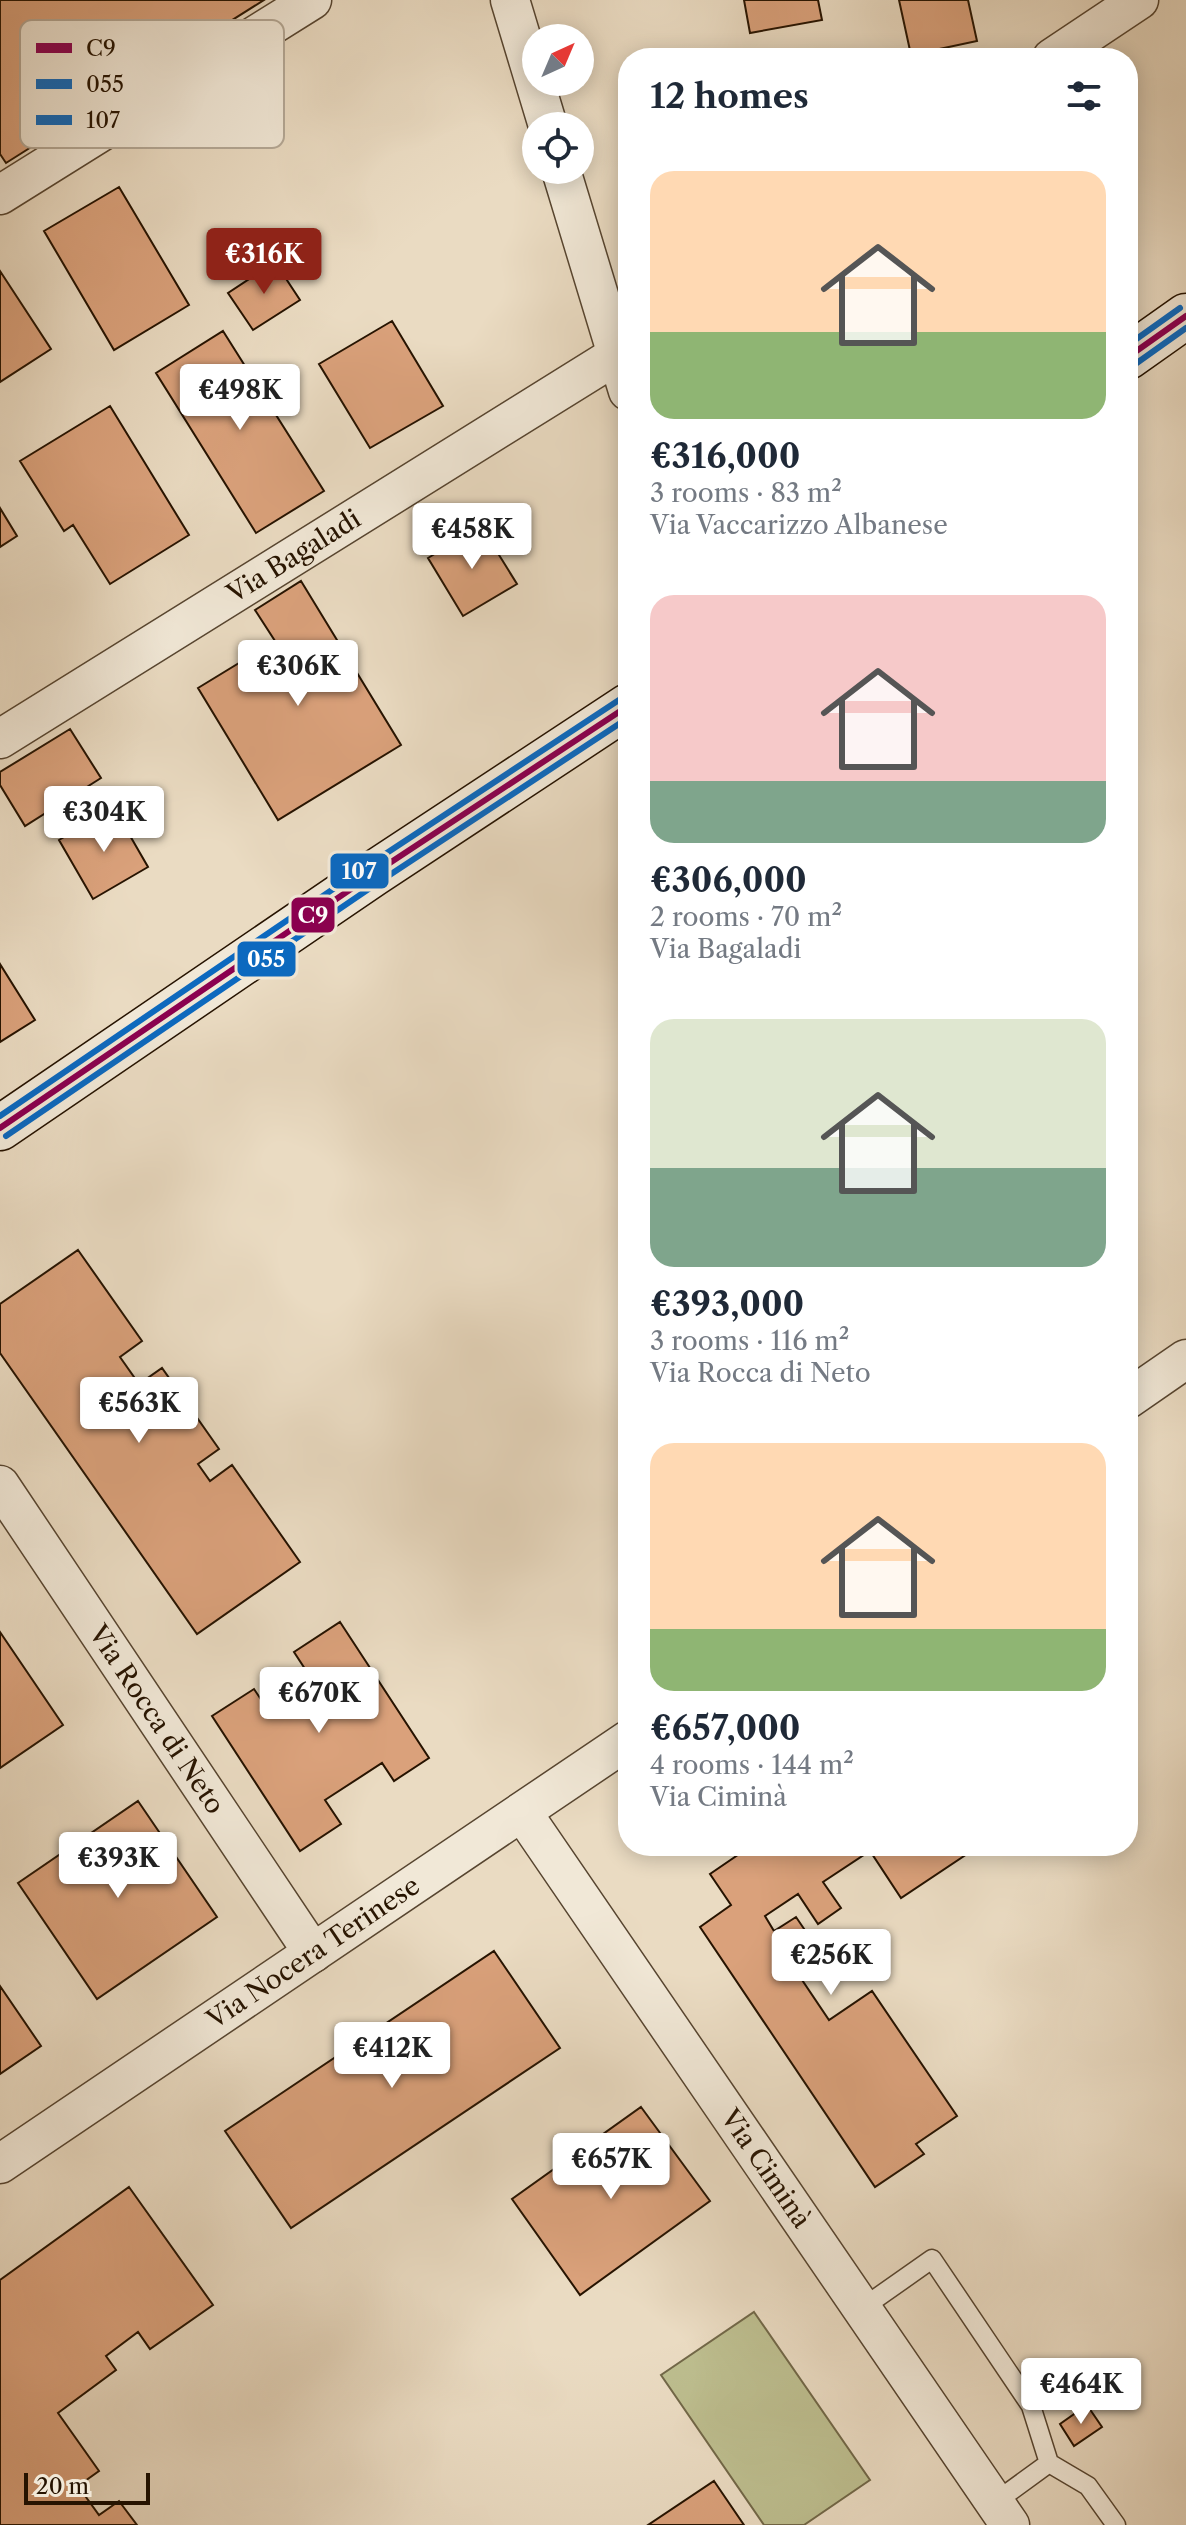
<!DOCTYPE html>
<meta charset="utf-8">
<style>
body{margin:0;font-family:"Libre Caslon Text",serif;background:#f2f2f3;color:#1f2937;height:100vh;display:flex;flex-direction:column;font-size:30px;white-space:nowrap}
*{box-sizing:border-box;margin:0}
p{font-size:26px;color:#747a83}
.icon{flex:none;width:44px;height:44px;fill:none;stroke:currentColor;stroke-width:2;stroke-linecap:round;stroke-linejoin:round}
.map{position:relative;flex:1;overflow:hidden}
.details{position:absolute;left:618px;top:48px;width:520px;height:1808px;display:flex;flex-direction:column;background:#fff;border-radius:32px;box-shadow:0 4px 20px #0003}
.details>*{flex:none}
.needle{width:52px;rotate:44deg}
.controls{position:absolute;left:522px;top:24px;display:grid;gap:16px}
.controls a{display:grid;place-items:center;width:72px;height:72px;border-radius:50%;background:#fff;box-shadow:0 4px 20px #0003;font-size:40px}
.scale{position:absolute;left:24px;bottom:20px;width:126px;box-sizing:border-box;padding-left:8px;border:4px solid #261300;border-top:0;font-size:22px;line-height:28px;white-space:nowrap;color:#261300;-webkit-text-stroke:6px #f1e8d7;paint-order:stroke}
.price{position:absolute;translate:-50% -68px;padding:0 18px;border-radius:8px;background:#fff;color:#222;font-size:26px;line-height:52px;filter:drop-shadow(0 2px 4px #0008)}
.price::after{content:'';position:absolute;left:50%;top:48px;width:24px;height:18px;margin-left:-12px;background:inherit;clip-path:polygon(0 0,100% 0,50% 100%)}
.price.active{background:#8f2418;color:#fff}
ul{padding:0;list-style:none}
li{display:grid;align-content:center;gap:16px;height:424px;padding:0 32px}
li span{display:grid;place-items:center;height:248px;border-radius:24px;color:#555}
li>.icon{margin-inline-start:auto}
span .icon{width:144px;height:144px;fill:#fffc;stroke-width:1}
li b{font-size:34px}
h2{display:flex;justify-content:space-between;align-items:center;height:96px;padding:0 32px;font-size:34px}
.map>svg:first-child{display:block}
.green{fill:#bdbe8f;stroke:#726848;stroke-width:2}
.building{fill:#daa17b;stroke:#261300;stroke-width:2}
.lines{fill:none;stroke-linecap:round;stroke-linejoin:round}
.lane-casing{stroke:#574530;stroke-width:21}
.street-casing{stroke:#574530;stroke-width:41}
.secondary-casing{stroke:#261300;stroke-width:47}
.lane{stroke:#f1e8d7;stroke-width:18}
.street{stroke:#f1e8d7;stroke-width:38}
.secondary{stroke:#f1e8d7;stroke-width:44}
.bus-1-casing{stroke:#f1e8d7;stroke-width:12}
.bus-2-casing{stroke:#f1e8d7;stroke-width:12}
.bus-3-casing{stroke:#f1e8d7;stroke-width:12}
.bus-1{stroke:#8b004f;stroke-width:6}
.bus-2{stroke:#0c69bf;stroke-width:6}
.bus-3{stroke:#0c69bf;stroke-width:6}
.labels{text-anchor:middle;dominant-baseline:central;stroke-width:6;stroke-linejoin:round;paint-order:stroke}
.street-label{font-size:26px;fill:#261300;stroke:#f1e8d7}
.key{fill:#f1e8d7;stroke:#b4a896;stroke-width:2}
.key-label{font-size:22px;fill:#261300}
.line-badge{stroke:#f1e8d7;stroke-width:3}
.badge-label{font-size:22px;text-anchor:middle;font-weight:bold;fill:#fff}
</style>
<div class="map">
<svg width="1186" height="2525" viewBox="0 0 1186 2525">
<rect width="100%" height="100%" fill="#eadbc2"/>
<filter id="stains"><feTurbulence type="fractalNoise" baseFrequency=".0025" numOctaves="4"/><feColorMatrix values="0 0 0 0 .2 0 0 0 0 .09 0 0 0 0 .02 0 0 0 .5 -.17"/></filter>
<radialGradient id="worn" r=".72"><stop offset=".6" stop-color="#630" stop-opacity="0"/><stop offset="1" stop-color="#630" stop-opacity=".3"/></radialGradient>
<path class="green" d="M754,2312L870,2480L804,2525H764L661,2375Z"/>
<path class="building" d="M0,0H264L6,163L0,154Z
M744,0H818L822,20L750,33Z
M899,0H968L977,41L911,55Z
M119,187L189,305L114,350L44,231Z
M275,262L300,300L253,330L228,293Z
M0,271L51,349L0,382Z
M392,321L443,406L370,448L319,364Z
M223,331L324,491L256,533L156,373Z
M110,406L189,535L110,584L73,525L64,531L20,461Z
M0,508L17,536L0,547Z
M481,526L517,584L463,616L428,558Z
M301,581L401,745L278,820L198,688L275,641L255,610Z
M70,729L101,778L25,826L0,785V772Z
M114,808L148,867L93,899L59,840Z
M0,964L35,1020L0,1042Z
M78,1250L142,1341L120,1357L139,1384L162,1368L219,1449L198,1464L210,1481L232,1465L300,1562L197,1634L0,1353V1304Z
M340,1622L429,1758L394,1781L382,1763L325,1800L341,1824L300,1851L212,1716L254,1689L262,1701L307,1672L294,1652Z
M0,1632L63,1725L0,1768Z
M138,1801L217,1917L97,1999L18,1883Z
M751,1846H979L901,1898L870,1851L823,1882L841,1908L818,1924L798,1894L765,1916L774,1931L796,1917L815,1945L790,1962L829,2020L872,1991L957,2116L916,2144L924,2154L875,2187L700,1927L731,1905L710,1874Z
M494,1951L560,2048L291,2228L225,2131Z
M0,1986L41,2046L0,2074Z
M641,2107L710,2201L580,2295L512,2199Z
M129,2187L213,2305L150,2349L138,2332L106,2356L116,2370L58,2413L99,2471L78,2486L99,2515L119,2501L137,2525H0V2280Z
M1087,2405L1102,2427L1074,2446L1060,2424Z
M714,2481L744,2525H648Z"/>
<g class="lines">
<defs>
<path id="lane" d="M861,2309L932,2259L1031,2406L1049,2463
M994,2503L1049,2463L1088,2486L1116,2525"/>
<g id="street">
<path d="M510,0L548,126"/>
<path d="M1052,58L1139,0"/>
<path d="M561,170L628,391"/>
<path d="M0,195L312,0"/>
<path id="s1" d="M0,739L628,348"/>
<path d="M1128,1399L1186,1359"/>
<path id="s2" d="M0,1485L313,1953"/>
<path id="s3" d="M522,1812L1010,2525"/>
<path id="s4" d="M0,2164L628,1740"/>
</g>
<path id="secondary" d="M1128,357L1186,316
M0,1128L373,874L628,706"/>
</defs>
<use href="#lane" class="lane-casing"/>
<use href="#street" class="street-casing"/>
<use href="#secondary" class="secondary-casing"/>
<use href="#lane" class="lane"/>
<use href="#street" class="street"/>
<use href="#secondary" class="secondary"/>
<defs>
<path id="bus-1" d="M1128,357L1186,316
M0,1128L373,874L628,706"/>
<path id="bus-2" d="M1134,365L1186,328
M6,1136L379,882L628,718"/>
<path id="bus-3" d="M1128,345L1180,308
M0,1116L367,866L622,698"/>
</defs>
<use href="#bus-1" class="bus-1-casing"/>
<use href="#bus-2" class="bus-2-casing"/>
<use href="#bus-3" class="bus-3-casing"/>
<use href="#bus-1" class="bus-1"/>
<use href="#bus-2" class="bus-2"/>
<use href="#bus-3" class="bus-3"/>
</g>
<g class="labels">
<g class="street-label">
<text stroke="none"><textPath href="#s1" startOffset="346">Via Bagaladi</textPath></text>
<text stroke="none"><textPath href="#s2" startOffset="282">Via Rocca di Neto</textPath></text>
<text stroke="none"><textPath href="#s4" startOffset="378">Via Nocera Terinese</textPath></text>
<text stroke="none"><textPath href="#s3" startOffset="432">Via Ciminà</textPath></text>
</g>
</g>
<rect x="20" y="20" width="264" height="128" rx="12" class="key"/>
<rect x="36" y="43" width="36" height="10" fill="#8b004f"/>
<rect x="36" y="79" width="36" height="10" fill="#0c69bf"/>
<rect x="36" y="115" width="36" height="10" fill="#0c69bf"/>
<g class="key-label">
<text x="86" y="56">C9</text>
<text x="86" y="92">055</text>
<text x="86" y="128">107</text>
</g>
<g class="line-badge">
<rect x="329" y="852" width="61" height="38" rx="8" fill="#0c69bf"/>
<rect x="290" y="896" width="46" height="38" rx="8" fill="#8b004f"/>
<rect x="236" y="940" width="61" height="38" rx="8" fill="#0c69bf"/>
</g>
<g class="badge-label">
<text x="359" y="879">107</text>
<text x="313" y="923">C9</text>
<text x="266" y="967">055</text>
</g>
<rect width="100%" height="100%" filter="url(#stains)"/>
<rect width="100%" height="100%" fill="url(#worn)"/>
</svg>
<div class="controls">
<a><svg class="needle" viewBox="-14 -14 28 28"><path d="M0-13l5 13h-10z" fill="#e53935"/><path d="M0 13l5-13h-10z" fill="#747a83"/></svg></a>
<a><svg class="icon" aria-label="locate" viewBox="0 0 24 24"><circle cx="12" cy="12" r="6"/><path d="M12 2v4M12 18v4M2 12h4M18 12h4"/></svg></a>
</div>
<div class="scale">20 m</div>
<b class="price active" style="left:264px;top:296px">€316K</b>
<b class="price" style="left:240px;top:432px">€498K</b>
<b class="price" style="left:472px;top:571px">€458K</b>
<b class="price" style="left:298px;top:708px">€306K</b>
<b class="price" style="left:104px;top:854px">€304K</b>
<b class="price" style="left:139px;top:1445px">€563K</b>
<b class="price" style="left:319px;top:1735px">€670K</b>
<b class="price" style="left:118px;top:1900px">€393K</b>
<b class="price" style="left:831px;top:1997px">€256K</b>
<b class="price" style="left:392px;top:2090px">€412K</b>
<b class="price" style="left:611px;top:2201px">€657K</b>
<b class="price" style="left:1081px;top:2426px">€464K</b>
<section class="details">
<h2>12 homes<svg class="icon" aria-label="filters" viewBox="0 0 24 24"><path d="M4 7h16M4 17h16"/><circle cx="9" cy="7" r="2"/><circle cx="15" cy="17" r="2"/></svg></h2>
<ul>
<li><span style="background:linear-gradient(#ffd9b3 65%,#8fb573 0)"><svg class="icon" aria-label="home" viewBox="0 0 24 24"><path d="M3 11l9-7 9 7M6 9v11h12V9"/></svg></span><div><b>€316,000</b><p>3 rooms · 83 m²</p><p>Via Vaccarizzo Albanese</p></div></li>
<li><span style="background:linear-gradient(#f6c9c9 75%,#7fa58c 0)"><svg class="icon" aria-label="home" viewBox="0 0 24 24"><path d="M3 11l9-7 9 7M6 9v11h12V9"/></svg></span><div><b>€306,000</b><p>2 rooms · 70 m²</p><p>Via Bagaladi</p></div></li>
<li><span style="background:linear-gradient(#dfe7d0 60%,#7fa58c 0)"><svg class="icon" aria-label="home" viewBox="0 0 24 24"><path d="M3 11l9-7 9 7M6 9v11h12V9"/></svg></span><div><b>€393,000</b><p>3 rooms · 116 m²</p><p>Via Rocca di Neto</p></div></li>
<li><span style="background:linear-gradient(#ffd9b3 75%,#8fb573 0)"><svg class="icon" aria-label="home" viewBox="0 0 24 24"><path d="M3 11l9-7 9 7M6 9v11h12V9"/></svg></span><div><b>€657,000</b><p>4 rooms · 144 m²</p><p>Via Ciminà</p></div></li>
</ul>
</section>
</div>
